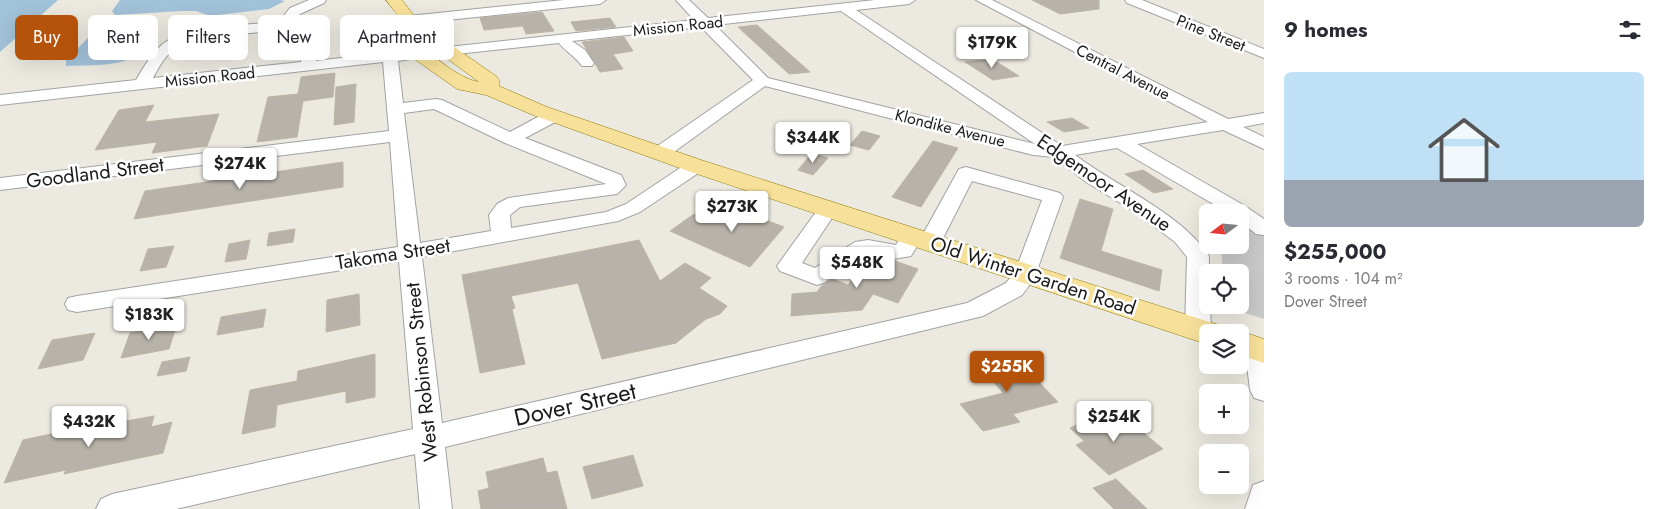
<!DOCTYPE html>
<meta charset="utf-8">
<style>
body{margin:0;font-family:Jost,sans-serif;background:#f7f7f7;color:#2b2b33;height:100vh;display:flex;flex-direction:column;font-size:19px;white-space:nowrap}
*{box-sizing:border-box;margin:0}
p{font-size:16px;color:#7c7c81}
.icon{flex:none;width:28px;height:28px;fill:none;stroke:currentColor;stroke-width:2;stroke-linecap:round;stroke-linejoin:round}
.map{position:relative;flex:1;overflow:hidden}
.panel{display:flex;flex-direction:column;background:#fff;width:400px}
.panel>*{flex:none}
.guide{position:absolute;left:15px;top:15px;width:475px;height:45px;display:flex;gap:10px}
.needle{width:32px;rotate:254deg}
.buttons{position:absolute;left:1199px;top:204px;display:grid;gap:10px}
.buttons a{display:grid;place-items:center;width:50px;height:50px;border-radius:8px;background:#fff;box-shadow:0 5px 20px #0002;font-size:25px}
.price{position:absolute;translate:-50% -42px;padding:0 11px;border-radius:5px;background:#fff;color:#222;font-size:16px;line-height:32px;filter:drop-shadow(0 1px 2px #0008)}
.price::after{content:'';position:absolute;left:50%;top:30px;width:15px;height:11px;margin-left:-8px;background:inherit;clip-path:polygon(0 0,100% 0,50% 100%)}
.price.current{background:#b45309;color:#fff}
ul{padding:0;list-style:none}
li{display:grid;align-content:center;gap:10px;height:265px;padding:0 20px}
li span{display:grid;place-items:center;height:155px;border-radius:8px;color:#555}
li>.icon{margin-inline-start:auto}
span .icon{width:90px;height:90px;fill:#fffc;stroke-width:1}
li b{font-size:21px}
h2{display:flex;justify-content:space-between;align-items:center;height:60px;padding:0 20px;font-size:21px}
.tag{padding:0 18px;border-radius:8px;background:#fff;box-shadow:0 5px 20px #0002;font-size:18px;line-height:45px}
.tag.current{background:#b45309;color:#fff}
main{display:flex;flex:1;min-height:0}
.map>svg:first-child{display:block}
.religious{fill:#c9c9c9}
.water{fill:#a2c2d9}
.building{fill:#b8b3aa;stroke:#bdb4a4}
.lines{fill:none;stroke-linecap:round;stroke-linejoin:round}
.minor-casing{stroke:#a2a2a2;stroke-width:2}
.major-casing{stroke:#8c7906;stroke-width:1}
.minor{fill:#fff;fill-rule:evenodd}
.major{fill:#f7e19a;fill-rule:evenodd}
.labels{text-anchor:middle;dominant-baseline:central;stroke-width:5;stroke-linejoin:round;paint-order:stroke}
.far-street-label{font-size:16px;fill:#1b1b1b;stroke:#fff}
.street-label{font-size:20px;fill:#1b1b1b;stroke:#fff}
.near-street-label{font-size:24px;fill:#1b1b1b;stroke:#fff}
</style>
<main>
<div class="map">
<svg width="1264" height="509" viewBox="0 0 1264 509">
<rect width="100%" height="100%" fill="#eceae0"/>
<path class="religious" d="M1264,221V319L1223,306L1240,305V272H1222V256L1216,245H1240V226Z"/>
<path class="water" d="M0,0H58L0,52Z
M120,0H280L285,1L269,9L210,16L196,11H182L115,15L112,11Z
M150,32C147,39 142,50 136,55C122,67 84,65 66,66V60L90,36Z"/>
<path class="building" d="M1032,0H1099V9L1060,14Z
M542,12L554,31L526,34L523,26L484,30L480,18Z
M610,18L616,27L576,31L571,22Z
M757,25L810,72L789,74L738,27Z
M624,37L633,51L613,54L623,69L600,72L582,42Z
M992,59L1019,76L993,80L965,62Z
M335,73L333,97L303,101L297,137L257,142L268,97L298,94L301,77Z
M356,84L354,122L334,125L336,87Z
M154,105L145,122L219,114L207,146L152,153L157,142L95,150L119,110Z
M1072,118L1089,128L1064,132L1047,122Z
M862,131L880,136L869,150L850,145Z
M933,141L958,148L921,207L892,197Z
M812,153L828,158L813,175L798,170Z
M343,162V187L134,219L145,191Z
M1143,170L1173,189L1154,193L1125,174Z
M741,199L759,206L750,214L784,227L750,267L670,231L694,214L715,223Z
M1080,199L1113,209L1101,251L1162,270L1159,291L1060,258Z
M295,229L293,242L267,246L269,233Z
M250,240L246,259L225,262L229,244Z
M639,240L660,281L685,263L711,278L699,288L727,306L720,314L706,319L676,343L602,359L578,283L511,296L515,308L512,309L525,364L480,373L462,275Z
M174,246L166,267L140,271L148,249Z
M868,256L895,261L918,269L898,303L873,294L862,310L791,316L792,294L817,292L822,285L833,279L848,285Z
M359,294L360,325L326,332L327,300Z
M266,309L263,327L217,335L221,317Z
M177,324L169,349L121,358L130,333Z
M95,333L83,360L38,369L52,340Z
M1009,351L1058,402L1013,414L1020,422L983,431L960,404L1003,393L974,360Z
M375,354V397L346,403V391L277,405L275,427L242,434L250,390L297,381L298,371Z
M190,357L186,371L157,376L162,362Z
M1099,415L1111,425L1126,418L1163,449L1109,475L1076,445L1084,441L1070,428Z
M154,416L151,427L172,422L163,453L64,474L66,470L4,483L23,440L116,420L115,423Z
M633,455L643,486L592,499L583,467Z
M543,458L547,473L557,471L567,509H481L478,491L489,488L486,472Z
M1116,479L1147,509H1114L1093,488Z"/>
<g class="lines">
<defs>
<path id="minor" d="M309,0H326L324,3L300,14L293,22C326,21 318,36 316,61L390,52L424,51L426,54L424,57L398,61L403,103L436,99L442,100L510,132L547,112H559L562,116L559,120L525,138L621,175L626,185L617,194L520,207L510,215L511,228L606,212L626,204L689,162L696,160L703,162L706,166L703,170L640,212L618,221L422,257L442,423L967,303L1006,283L1015,272L1042,200L972,181L938,248L930,250L922,248L919,243L911,256L893,259L868,254L825,282L817,285L780,271L777,266L821,205L828,203L835,205L838,209L802,263L815,268L855,242L868,240L896,245L904,232L912,230L920,232L922,236L959,169L966,167L973,169L1060,193L1063,197L1034,279L1022,295L983,316L445,447L452,509H420L415,454L176,509H96L101,499L112,494L413,429L399,261L77,312L68,310L65,304L68,298L77,296L398,247L390,142L0,190V178L389,131L383,62L0,105V95L136,80C144,67 152,52 164,43C184,28 252,24 279,22L290,8ZM286,30H303L301,62L153,78C159,67 165,55 176,48C193,36 262,32 286,30ZM434,109L505,143L606,184L508,198L497,204L489,215L491,231L420,243L404,113Z
M564,0H606L600,4L409,24L402,20L409,16Z
M676,0H689L708,18L875,0H915L909,4L856,10L1062,146L1208,122L976,0H992L1228,119L1264,113V123L1243,127L1264,137V149L1223,130L1137,144L1245,206L1264,219V235L1256,234L1240,221V212H1227L1117,148L1075,155C1116,186 1182,214 1209,256L1208,305H1210L1211,329L1207,335L1198,338L1189,335L1185,329L1187,257L1175,242L1135,212L1086,182L1054,157L1033,155L765,86L667,157L660,159L653,157L651,153L653,149L753,80L701,27L572,41L585,50L594,63L592,66H582C575,56 566,52 559,43L448,55L443,54L441,51L443,48L448,47L694,20ZM841,11L1035,144L768,78L715,25Z
M1125,0H1142L1264,49V58L1127,3Z
M1258,339L1264,341V401L1254,398L1250,390L1245,349L1249,342Z
M1264,481V509H1245L1253,485Z"/>
<path id="major" d="M386,0H402L415,17L431,23L454,47L496,76L499,80V86L547,107L704,161L1219,325L1223,332H1208V344L1197,341L688,171L533,115L486,95L457,89L413,58L395,36L397,25L401,20ZM413,28L419,31L442,55L479,82C457,78 427,52 413,35Z
M1240,331L1264,339V363L1240,355V332H1237Z"/>
</defs>
<use href="#minor" class="minor-casing"/>
<use href="#major" class="major-casing"/>
<use href="#minor" class="minor"/>
<use href="#major" class="major"/>
</g>
<g class="labels">
<g class="far-street-label">
<text transform="translate(678 26) rotate(-6)">Mission Road</text>
<text transform="translate(1211 33) rotate(22)">Pine Street</text>
<text transform="translate(1123 72) rotate(27)">Central Avenue</text>
<text transform="translate(210 77) rotate(-6)">Mission Road</text>
<text transform="translate(950 128) rotate(14)">Klondike Avenue</text>
</g>
<g class="street-label">
<text transform="translate(95 173) rotate(-7)">Goodland Street</text>
<text transform="translate(1104 183) rotate(34)">Edgemoor Avenue</text>
<text transform="translate(393 254) rotate(-9)">Takoma Street</text>
<text transform="translate(1033 276) rotate(18)">Old Winter Garden Road</text>
<text transform="translate(422 372) rotate(-96)">West Robinson Street</text>
</g>
<g class="near-street-label">
<text transform="translate(575 404) rotate(-13)">Dover Street</text>
</g>
</g>
</svg>
<div class="buttons">
<a><svg class="needle" viewBox="-14 -14 28 28"><path d="M0-13l5 13h-10z" fill="#e53935"/><path d="M0 13l5-13h-10z" fill="#7c7c81"/></svg></a>
<a><svg class="icon" aria-label="locate" viewBox="0 0 24 24"><circle cx="12" cy="12" r="6"/><path d="M12 2v4M12 18v4M2 12h4M18 12h4"/></svg></a>
<a><svg class="icon" aria-label="layers" viewBox="0 0 24 24"><path d="M12 4l9 5-9 5-9-5zM3 14l9 5 9-5"/></svg></a>
<a>+</a>
<a>−</a>
</div>
<b class="price" style="left:992px;top:69px">$179K</b>
<b class="price" style="left:813px;top:164px">$344K</b>
<b class="price" style="left:240px;top:190px">$274K</b>
<b class="price" style="left:732px;top:233px">$273K</b>
<b class="price" style="left:857px;top:289px">$548K</b>
<b class="price" style="left:149px;top:341px">$183K</b>
<b class="price current" style="left:1007px;top:393px">$255K</b>
<b class="price" style="left:1114px;top:443px">$254K</b>
<b class="price" style="left:89px;top:448px">$432K</b>
<div class="guide">
<a class="tag current">Buy</a>
<a class="tag">Rent</a>
<a class="tag">Filters</a>
<a class="tag">New</a>
<a class="tag">Apartment</a>
</div>
</div>
<section class="panel">
<h2>9 homes<svg class="icon" aria-label="filters" viewBox="0 0 24 24"><path d="M4 7h16M4 17h16"/><circle cx="9" cy="7" r="2"/><circle cx="15" cy="17" r="2"/></svg></h2>
<ul>
<li><span style="background:linear-gradient(#bfe0f5 70%,#9aa5b1 0)"><svg class="icon" aria-label="home" viewBox="0 0 24 24"><path d="M3 11l9-7 9 7M6 9v11h12V9"/></svg></span><div><b>$255,000</b><p>3 rooms · 104 m²</p><p>Dover Street</p></div></li>
</ul>
</section>
</main>
